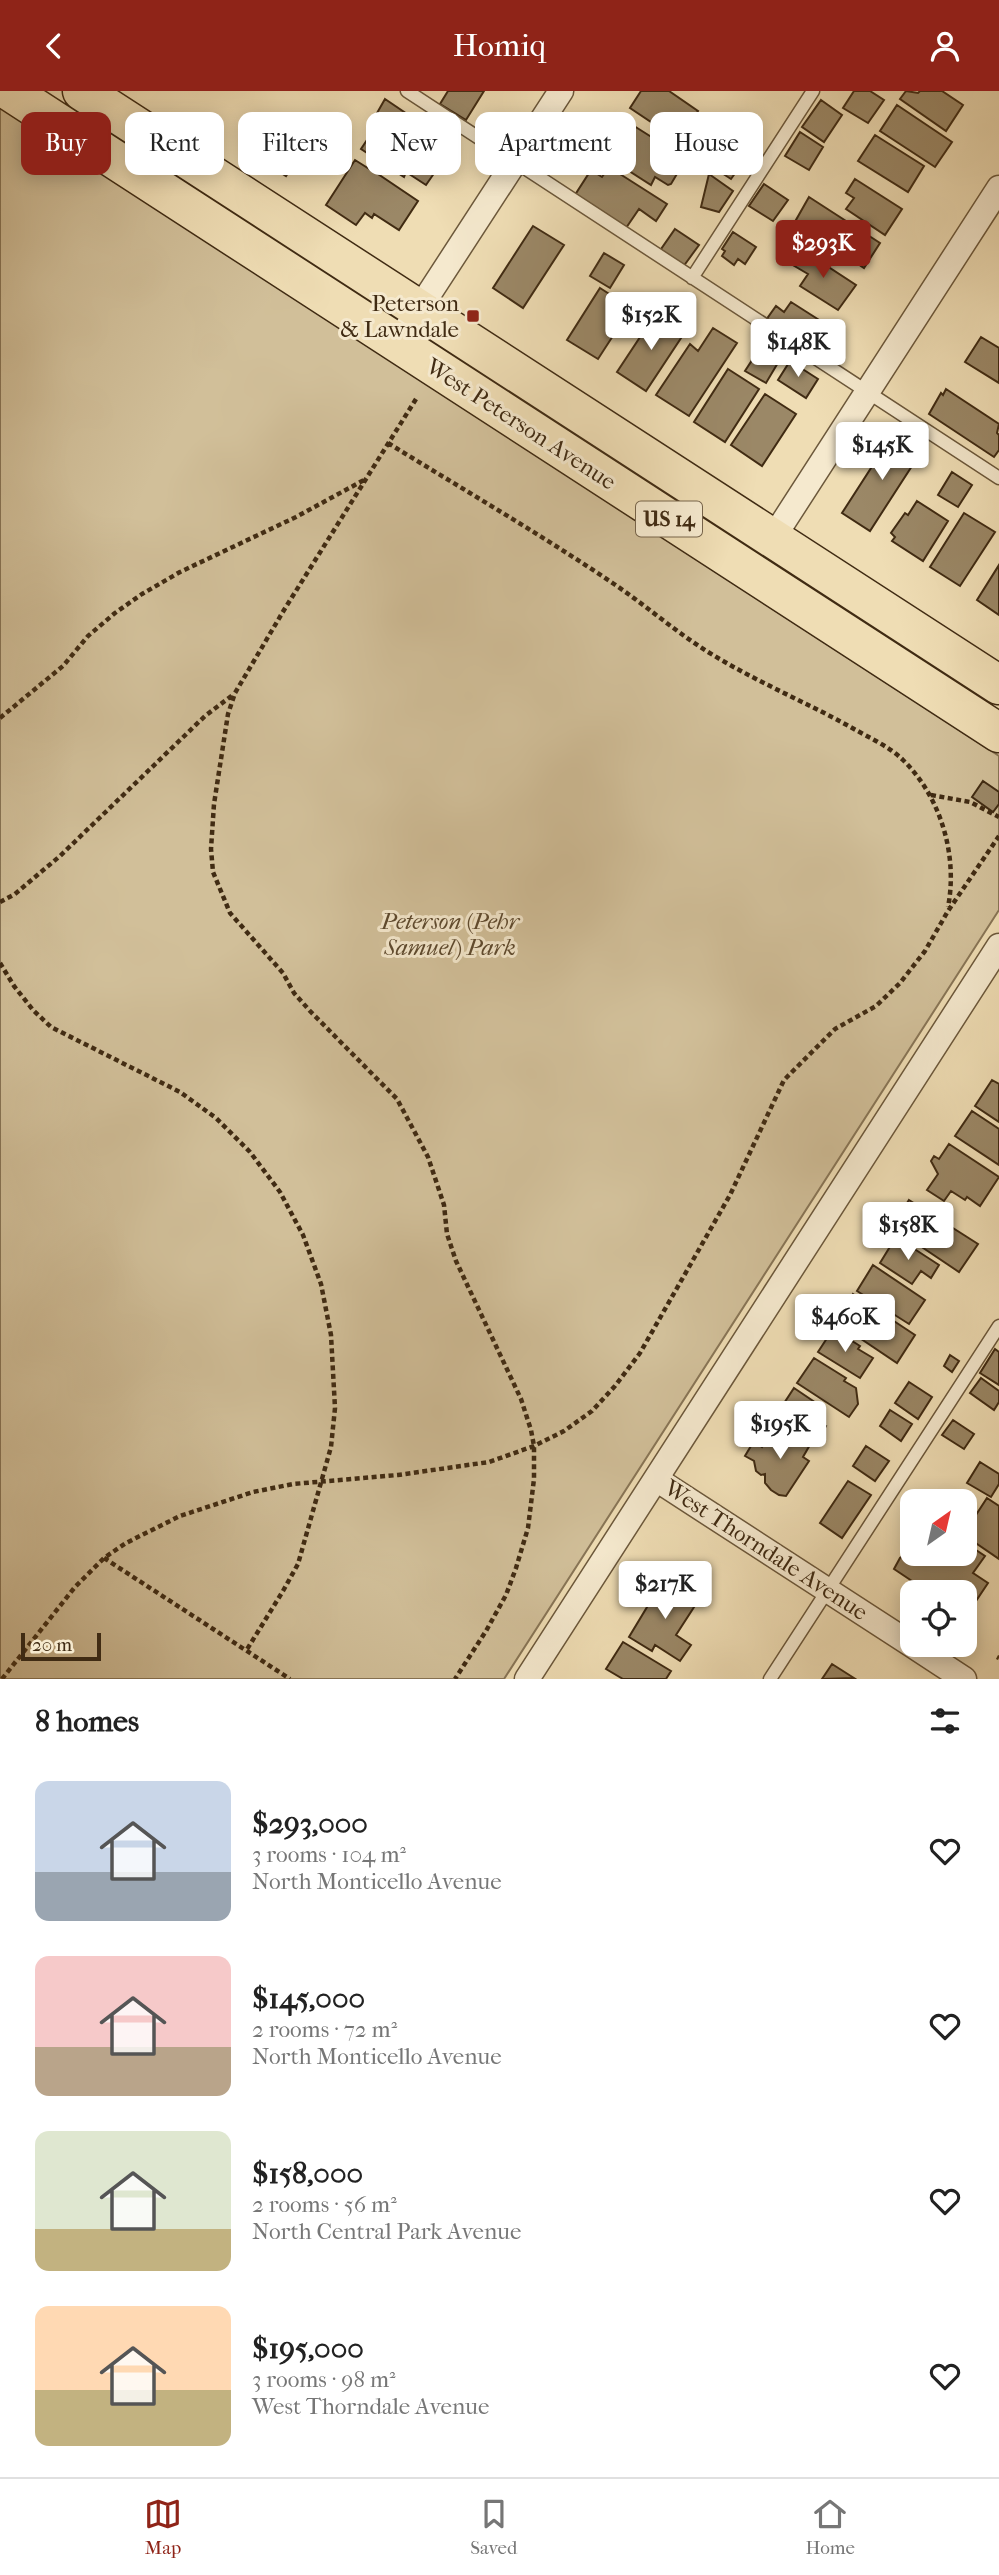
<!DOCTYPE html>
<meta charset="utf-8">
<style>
body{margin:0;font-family:"IM FELL French Canon",serif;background:#f2f2f2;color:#222;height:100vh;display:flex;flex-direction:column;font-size:26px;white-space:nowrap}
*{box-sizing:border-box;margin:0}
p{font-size:23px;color:#767676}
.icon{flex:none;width:38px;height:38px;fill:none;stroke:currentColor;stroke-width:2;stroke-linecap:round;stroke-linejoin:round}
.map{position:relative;height:1588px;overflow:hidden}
.panel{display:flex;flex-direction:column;background:#fff;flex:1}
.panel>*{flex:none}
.guide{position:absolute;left:21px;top:21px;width:957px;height:63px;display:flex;gap:14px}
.needle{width:46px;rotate:34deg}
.controls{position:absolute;left:900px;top:1398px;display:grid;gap:14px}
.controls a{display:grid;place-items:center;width:77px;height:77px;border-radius:14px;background:#fff;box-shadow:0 4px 18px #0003;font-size:35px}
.scale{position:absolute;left:21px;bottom:18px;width:80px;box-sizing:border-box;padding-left:7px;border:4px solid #402b13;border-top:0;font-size:19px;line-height:24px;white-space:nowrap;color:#402b13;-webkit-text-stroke:5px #f5e9ce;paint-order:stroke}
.price{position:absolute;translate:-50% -60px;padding:0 16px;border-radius:7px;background:#fff;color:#222;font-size:23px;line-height:46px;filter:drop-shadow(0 2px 4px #0008)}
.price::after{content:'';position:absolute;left:50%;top:42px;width:21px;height:16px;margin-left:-10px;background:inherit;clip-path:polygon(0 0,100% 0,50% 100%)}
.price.selected{background:#8f2418;color:#fff}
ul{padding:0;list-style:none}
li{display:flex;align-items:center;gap:21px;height:175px;padding:0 35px}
li span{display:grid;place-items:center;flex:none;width:196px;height:140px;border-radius:14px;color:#555}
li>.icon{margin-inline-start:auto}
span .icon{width:84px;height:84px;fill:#fffc;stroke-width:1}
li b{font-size:30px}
h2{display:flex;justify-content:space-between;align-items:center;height:84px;padding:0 35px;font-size:30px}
.pill{padding:0 24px;border-radius:14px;background:#fff;box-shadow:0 4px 18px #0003;font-size:24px;line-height:63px}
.pill.selected{background:#8f2418;color:#fff}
header{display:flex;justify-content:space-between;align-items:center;height:91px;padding:0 35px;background:#8f2418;color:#fff;font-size:32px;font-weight:600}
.tabs{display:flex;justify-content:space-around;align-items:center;height:98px;border-top:2px solid #e0e0e0;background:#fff;font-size:19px;color:#767676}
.tabs a{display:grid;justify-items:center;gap:4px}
.tabs .selected{color:#8f2418}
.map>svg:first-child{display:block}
.green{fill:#d1bf99;stroke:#887556;stroke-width:2}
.building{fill:#9b8867;stroke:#402b13;stroke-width:2}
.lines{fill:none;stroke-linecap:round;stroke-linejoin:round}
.lane-casing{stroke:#6c583b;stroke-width:15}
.street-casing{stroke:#6c583b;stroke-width:27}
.primary-casing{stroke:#402b13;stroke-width:41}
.path{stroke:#402b13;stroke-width:4.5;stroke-dasharray:5 3.5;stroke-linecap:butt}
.lane{stroke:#f5e9ce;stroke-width:12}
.street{stroke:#f5e9ce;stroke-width:24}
.primary{stroke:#efddb4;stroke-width:38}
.poi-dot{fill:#8f2418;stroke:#f5e9ce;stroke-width:2.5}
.labels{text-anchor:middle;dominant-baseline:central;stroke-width:6;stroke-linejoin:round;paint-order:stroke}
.shield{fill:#f5e9ce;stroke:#76644b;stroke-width:2}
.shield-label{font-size:21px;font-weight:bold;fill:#402b13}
.poi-label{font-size:23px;fill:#402b13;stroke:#f5e9ce;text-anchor:end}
.street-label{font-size:23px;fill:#402b13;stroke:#f5e9ce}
.park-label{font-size:23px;font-style:italic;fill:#5d492e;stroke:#f5e9ce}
</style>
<header><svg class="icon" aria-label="back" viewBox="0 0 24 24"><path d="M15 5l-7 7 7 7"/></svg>Homiq<svg class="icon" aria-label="person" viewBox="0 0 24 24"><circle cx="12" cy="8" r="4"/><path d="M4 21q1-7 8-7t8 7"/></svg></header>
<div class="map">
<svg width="999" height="1588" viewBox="0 0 999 1588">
<rect width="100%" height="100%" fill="#efddb4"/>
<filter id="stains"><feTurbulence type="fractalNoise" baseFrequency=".00286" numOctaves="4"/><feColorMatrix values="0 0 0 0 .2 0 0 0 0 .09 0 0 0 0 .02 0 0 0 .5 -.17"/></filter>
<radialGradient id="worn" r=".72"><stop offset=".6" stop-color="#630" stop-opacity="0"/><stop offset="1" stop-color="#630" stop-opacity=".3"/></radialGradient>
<path class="green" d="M0,16L999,665V819L504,1588H0Z
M478,277L895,549L893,550L877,542L478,282Z"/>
<path class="building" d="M448,0H484L466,29L440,13Z
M641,0H669L698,20L678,49L630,17Z
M854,0H870L884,9L868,32L843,17Z
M906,0L918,2L920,0H942L963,14L946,40L900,8Z
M385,8L410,25L407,40L446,65L426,94L406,81L404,86L361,58L383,25L377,22Z
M821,9L842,24L824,51L802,36Z
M897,14L952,51L935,76L880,40Z
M623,28L672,59L667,67L681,76L671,93L668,94L655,86L651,94L601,62Z
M284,35L308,51L286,85L261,69Z
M800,41L823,56L809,79L785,65Z
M875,44L924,75L908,101L858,70Z
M723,51L746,67L731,88L708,73Z
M355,69L374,81L376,78L380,80L378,83L418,110L399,139L374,123L372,127L365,122L356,134L326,114Z
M609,76L667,113L656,130L639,118L624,140L573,107L591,79L602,86Z
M709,83L733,100L719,121L701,116Z
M855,88L902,118L885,144L846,118L854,107L846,102Z
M764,93L788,109L773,130L749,115Z
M809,106L880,152L864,177L849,167H841L792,136Z
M533,135L564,154L523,217L493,197Z
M675,138L699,154L683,176L659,161Z
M733,141L756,156L745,173L738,168L734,174L722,165L725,160L722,158Z
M801,158L856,194L838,219L800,195L808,183L791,173Z
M604,162L624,174L610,197L590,185Z
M600,197L631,217L598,268L567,249Z
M791,211L827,234L810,259L766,229L776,215L784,221Z
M656,222L685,241L646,300L617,281Z
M713,237L737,252L689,325L656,304L690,253L698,260Z
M981,246L999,257V292L965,271Z
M760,257L779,270L766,292L745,280Z
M790,270L818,288L806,307L778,289Z
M728,278L759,298L725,351L694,331Z
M946,298L999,333L997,342L999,344V359L994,366L929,323L941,302L943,304Z
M765,303L796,323L762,375L731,354Z
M893,343L921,361L870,440L842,422Z
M952,381L972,394L958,416L938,404Z
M917,410L948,430L923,470L892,450L895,446L891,442L905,422L908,424Z
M964,422L995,441L960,495L930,476Z
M999,474V524L977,509Z
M983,690L999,701V713L993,721L972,706Z
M992,989L999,993V1031L975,1015Z
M972,1020L999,1038V1074L955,1045Z
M949,1053L999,1086L980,1115L967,1106L965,1109L951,1100L944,1110L927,1099L938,1083L931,1070L934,1065L939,1068Z
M909,1109L978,1153L959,1181L892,1136Z
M896,1146L939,1174L931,1187L921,1180L912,1193L880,1172Z
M873,1174L925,1209L909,1233L857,1200Z
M853,1203L915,1244L897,1272L836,1231Z
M833,1238L860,1255L858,1258L873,1267L860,1287L818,1261Z
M995,1258L999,1261V1294L980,1282Z
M950,1264L959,1270L952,1281L944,1275Z
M814,1267L846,1287L844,1290L856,1297L858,1313L849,1326L797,1292Z
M981,1287L999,1300V1311L994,1319L970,1302Z
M909,1291L932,1306L918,1328L895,1312Z
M794,1297L822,1316L815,1327L826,1335L818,1349L777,1323Z
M890,1319L912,1333L901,1350L880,1335Z
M953,1329L974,1343L964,1358L942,1344Z
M792,1340L811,1352L803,1366L809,1370L786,1405L779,1404L771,1399L765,1392V1383L761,1384L756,1380L754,1370L745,1365L754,1350L762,1356L769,1345L775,1349L780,1341L788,1345Z
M866,1355L889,1370L875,1390L853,1375Z
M980,1371L999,1383V1393L991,1406L967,1392Z
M848,1390L871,1404L842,1447L820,1432Z
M987,1407L999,1415V1468L964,1444V1428L969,1426L974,1427Z
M908,1448H912V1463H964V1451L985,1465L973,1482L988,1492L966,1525L964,1524V1502H930L894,1478L900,1467L909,1459Z
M664,1488L683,1500L681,1503L696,1513L676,1544L691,1554L680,1570L655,1554L652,1560L629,1546Z
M623,1551L671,1580L666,1588H623L606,1578Z
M832,1573L854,1587L822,1588Z"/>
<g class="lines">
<defs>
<path id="lane" d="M407,0L999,387
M692,187L813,0
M770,1588L999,1235"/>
<path id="street" d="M397,252L561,0
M773,447L999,97
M656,1388L912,1554
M912,1554L964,1588
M527,1588L999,855"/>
<path id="primary" d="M9,0L999,642
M82,0L999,594"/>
</defs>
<use href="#lane" class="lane-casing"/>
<use href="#street" class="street-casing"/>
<use href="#primary" class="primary-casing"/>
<path class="path" d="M416,308L284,519L235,602L228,623L214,713L211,758L213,781L230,822L283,882L294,902L310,920L397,1008L428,1066L444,1114L447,1143L456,1170L521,1308L531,1339L534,1355V1388L528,1437L516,1477L506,1504L486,1540L455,1588
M388,352C464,399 540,443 614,493C648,516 678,543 713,564C759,592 808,612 854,638C870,647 890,656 903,669C941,706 958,765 948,816
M0,627L63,575L88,545L115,522L142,503L180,481L296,426L364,389
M931,704L970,711L999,726
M0,811L15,803L60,765L205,625L234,603
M0,872L14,895L33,919L51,936L180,1001L216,1027L250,1061L280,1101L303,1144L321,1193L331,1244L335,1317L331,1356L298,1473L283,1500L246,1560
M104,1467L290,1588
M997,1566L999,1567
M2,1588L75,1496L104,1467L126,1452L180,1425L253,1401L293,1393L398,1384L489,1371L534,1355L564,1340L592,1320L615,1295L640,1262L730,1104L784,989L835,938L876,915L900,892L925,860L948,820L999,745"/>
<use href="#lane" class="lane"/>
<use href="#street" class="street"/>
<use href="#primary" class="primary"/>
</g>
<rect class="poi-dot" x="466" y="218" width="14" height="14" rx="3.5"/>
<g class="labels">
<rect class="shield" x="636" y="410.5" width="66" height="35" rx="5"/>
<g class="shield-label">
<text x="669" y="428">US 14</text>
</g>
<g class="poi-label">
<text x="459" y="212">Peterson<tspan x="459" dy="26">&amp; Lawndale</tspan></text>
</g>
<g class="street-label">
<text transform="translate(521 333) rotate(33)">West Peterson Avenue</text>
<text transform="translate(766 1459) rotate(33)">West Thorndale Avenue</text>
</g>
<g class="park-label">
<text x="450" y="830">Peterson (Pehr<tspan x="450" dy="26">Samuel) Park</tspan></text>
</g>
</g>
<rect width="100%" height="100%" filter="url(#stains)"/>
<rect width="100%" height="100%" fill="url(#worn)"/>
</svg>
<div class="controls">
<a><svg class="needle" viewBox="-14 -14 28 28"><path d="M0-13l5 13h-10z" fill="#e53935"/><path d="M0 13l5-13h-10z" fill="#767676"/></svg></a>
<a><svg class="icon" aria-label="locate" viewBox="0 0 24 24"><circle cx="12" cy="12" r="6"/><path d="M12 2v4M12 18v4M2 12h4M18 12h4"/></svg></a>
</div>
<div class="scale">20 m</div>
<b class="price selected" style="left:823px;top:189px">$293K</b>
<b class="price" style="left:651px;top:261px">$152K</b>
<b class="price" style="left:798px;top:288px">$148K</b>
<b class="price" style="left:882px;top:391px">$145K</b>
<b class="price" style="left:908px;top:1171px">$158K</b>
<b class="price" style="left:845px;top:1263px">$460K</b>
<b class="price" style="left:780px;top:1370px">$195K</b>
<b class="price" style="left:665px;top:1530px">$217K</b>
<div class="guide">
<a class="pill selected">Buy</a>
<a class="pill">Rent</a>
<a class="pill">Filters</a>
<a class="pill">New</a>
<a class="pill">Apartment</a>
<a class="pill">House</a>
</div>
</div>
<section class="panel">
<h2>8 homes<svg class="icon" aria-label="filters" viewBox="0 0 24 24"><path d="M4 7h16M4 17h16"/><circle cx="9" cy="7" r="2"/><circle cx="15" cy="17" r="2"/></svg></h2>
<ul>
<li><span style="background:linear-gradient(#c9d6e8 65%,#9aa5b1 0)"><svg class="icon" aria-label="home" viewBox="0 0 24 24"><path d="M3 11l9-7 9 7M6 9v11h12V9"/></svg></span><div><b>$293,000</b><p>3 rooms · 104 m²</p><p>North Monticello Avenue</p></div><svg class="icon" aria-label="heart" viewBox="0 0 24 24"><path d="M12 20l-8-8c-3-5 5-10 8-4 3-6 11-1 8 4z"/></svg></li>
<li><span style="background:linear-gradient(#f6c9c9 65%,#b9a48a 0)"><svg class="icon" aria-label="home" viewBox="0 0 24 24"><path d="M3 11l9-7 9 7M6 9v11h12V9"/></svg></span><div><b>$145,000</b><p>2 rooms · 72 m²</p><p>North Monticello Avenue</p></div><svg class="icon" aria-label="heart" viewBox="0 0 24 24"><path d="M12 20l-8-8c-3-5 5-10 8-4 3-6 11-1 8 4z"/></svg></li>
<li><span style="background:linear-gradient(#dfe7d0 70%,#c2b280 0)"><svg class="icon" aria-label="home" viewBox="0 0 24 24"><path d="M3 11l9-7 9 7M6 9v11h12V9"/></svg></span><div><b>$158,000</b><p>2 rooms · 56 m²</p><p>North Central Park Avenue</p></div><svg class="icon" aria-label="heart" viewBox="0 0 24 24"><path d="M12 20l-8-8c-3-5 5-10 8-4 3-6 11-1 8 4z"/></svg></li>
<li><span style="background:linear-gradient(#ffd9b3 60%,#c2b280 0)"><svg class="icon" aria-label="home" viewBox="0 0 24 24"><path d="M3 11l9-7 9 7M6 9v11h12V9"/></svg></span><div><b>$195,000</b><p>3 rooms · 98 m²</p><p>West Thorndale Avenue</p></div><svg class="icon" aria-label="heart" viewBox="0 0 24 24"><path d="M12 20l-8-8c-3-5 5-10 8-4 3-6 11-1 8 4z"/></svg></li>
</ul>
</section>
<nav class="tabs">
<a class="selected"><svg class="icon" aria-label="map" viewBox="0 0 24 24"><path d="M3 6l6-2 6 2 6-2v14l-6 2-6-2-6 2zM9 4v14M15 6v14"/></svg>Map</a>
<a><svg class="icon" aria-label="saved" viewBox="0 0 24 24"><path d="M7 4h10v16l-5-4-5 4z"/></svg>Saved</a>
<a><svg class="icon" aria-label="home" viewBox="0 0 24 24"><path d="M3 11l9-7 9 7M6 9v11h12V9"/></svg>Home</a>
</nav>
